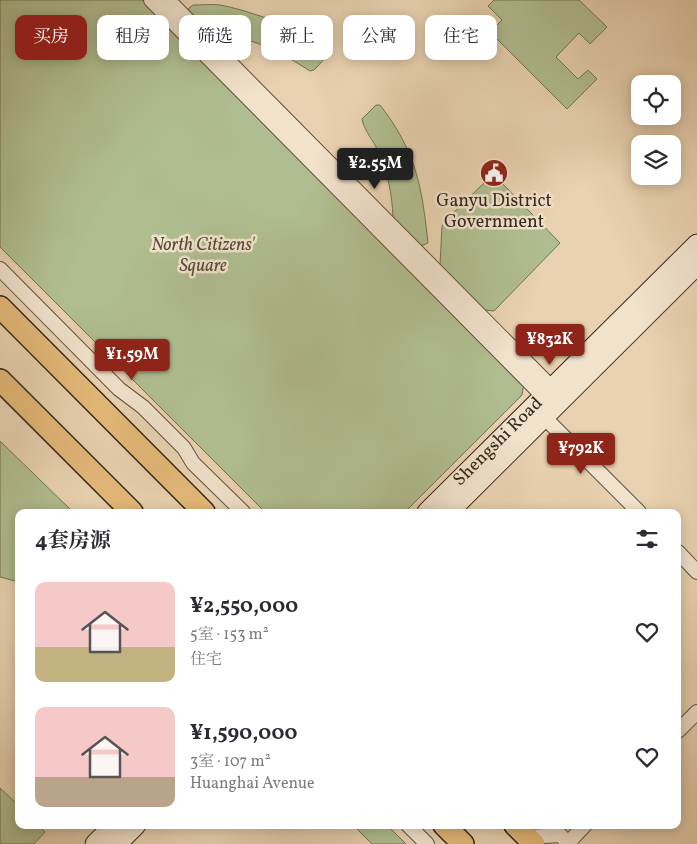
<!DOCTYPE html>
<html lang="zh">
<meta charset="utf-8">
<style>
body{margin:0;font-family:Vollkorn,"Noto Serif SC",serif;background:#f7f7f7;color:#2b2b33;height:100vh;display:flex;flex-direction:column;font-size:19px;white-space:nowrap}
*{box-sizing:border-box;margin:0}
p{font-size:16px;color:#7c7c81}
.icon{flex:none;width:28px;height:28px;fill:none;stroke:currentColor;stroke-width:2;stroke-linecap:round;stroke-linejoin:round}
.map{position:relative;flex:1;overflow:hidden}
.side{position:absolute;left:15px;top:509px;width:666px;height:320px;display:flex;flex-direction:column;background:#fff;border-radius:10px;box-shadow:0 2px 12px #0003}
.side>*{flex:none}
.banner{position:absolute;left:15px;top:15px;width:668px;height:45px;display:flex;gap:10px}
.controls{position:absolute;left:631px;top:75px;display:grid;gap:10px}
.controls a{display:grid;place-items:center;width:50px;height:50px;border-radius:10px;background:#fff;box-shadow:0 2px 12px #0003;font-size:25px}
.price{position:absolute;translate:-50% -42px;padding:0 11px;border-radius:5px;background:#8f2418;color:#fff;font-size:16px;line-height:32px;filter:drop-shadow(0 1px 2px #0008)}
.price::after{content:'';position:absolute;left:50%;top:30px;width:15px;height:11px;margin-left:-8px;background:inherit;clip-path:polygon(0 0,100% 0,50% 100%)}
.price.active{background:#222;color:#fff}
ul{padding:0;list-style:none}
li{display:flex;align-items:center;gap:15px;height:125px;padding:0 20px}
li span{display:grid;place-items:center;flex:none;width:140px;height:100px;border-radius:10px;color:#555}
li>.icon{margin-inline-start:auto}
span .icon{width:60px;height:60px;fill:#fffc;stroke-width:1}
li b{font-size:21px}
h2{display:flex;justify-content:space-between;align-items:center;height:60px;padding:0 20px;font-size:21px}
.pill{padding:0 18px;border-radius:10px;background:#fff;box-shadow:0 2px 12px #0003;font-size:18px;line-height:45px}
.pill.active{background:#8f2418;color:#fff}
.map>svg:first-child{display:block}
.green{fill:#b0bd90;stroke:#727256}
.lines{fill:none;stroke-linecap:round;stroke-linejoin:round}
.street-casing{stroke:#625241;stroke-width:16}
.secondary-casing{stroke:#35281c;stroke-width:21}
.primary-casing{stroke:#35281c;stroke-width:24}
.street{stroke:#f1e2cc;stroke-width:14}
.secondary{stroke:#f1e2cc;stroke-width:19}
.primary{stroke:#e4b978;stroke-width:21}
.labels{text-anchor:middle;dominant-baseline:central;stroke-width:5;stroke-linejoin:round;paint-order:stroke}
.poi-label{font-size:18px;fill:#35281c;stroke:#f1e2cc}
.park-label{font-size:18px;font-style:italic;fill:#544d39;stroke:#f1e2cc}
.street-label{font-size:18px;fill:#35281c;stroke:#f1e2cc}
</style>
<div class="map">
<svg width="697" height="844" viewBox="0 0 697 844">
<rect width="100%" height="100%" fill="#e9d2b1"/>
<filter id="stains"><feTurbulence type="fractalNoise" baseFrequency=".004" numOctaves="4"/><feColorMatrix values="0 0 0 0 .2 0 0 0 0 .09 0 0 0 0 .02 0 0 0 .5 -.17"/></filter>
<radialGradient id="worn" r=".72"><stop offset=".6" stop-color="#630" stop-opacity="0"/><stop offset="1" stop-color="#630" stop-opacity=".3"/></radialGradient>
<path class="green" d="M0,0H142L524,383L522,395L405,512H265L0,247Z
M494,0H579L607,27L590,44L579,33L556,57L578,79L588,70L597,79L567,109L490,32L502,20L488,6Z
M193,5C202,5 211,4 220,5C240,8 326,35 330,53L314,70L310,71C285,55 245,31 216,39L188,12L189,8Z
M376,105H380C416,151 422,187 428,243L421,246L393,217C392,194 388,173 378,151C374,141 364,131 362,119Z
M492,179L499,180L560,243L494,311L485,310L440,265L442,226L446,220L486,181Z
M0,441L73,512H19V582L0,577Z
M0,788L19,806V825H38L45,832L34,844H0Z
M353,825H387L406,844H372Z"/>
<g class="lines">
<defs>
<path id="street" d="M151,0L550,403
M168,0L559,395
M0,269L119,389L143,407L184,448L193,463L243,512
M544,417L639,512
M678,552L697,572
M678,731L697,712
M408,825L427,844
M550,825L569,844
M527,837L560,835
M568,843L585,825"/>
<g id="secondary">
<path id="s1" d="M427,512L697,244"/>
<path d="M449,512L697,265"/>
<path d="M95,844L114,825"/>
<path d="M117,844L136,825"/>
</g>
<path id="primary" d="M0,307L204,512
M0,380L132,512
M444,825L463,844
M515,825L534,844"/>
</defs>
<use href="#street" class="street-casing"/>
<use href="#secondary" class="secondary-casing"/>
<use href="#primary" class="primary-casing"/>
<use href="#street" class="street"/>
<use href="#secondary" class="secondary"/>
<use href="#primary" class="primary"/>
</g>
<defs>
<symbol id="civic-disc" viewBox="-11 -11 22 22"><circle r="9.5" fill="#8f2418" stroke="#f1e2cc"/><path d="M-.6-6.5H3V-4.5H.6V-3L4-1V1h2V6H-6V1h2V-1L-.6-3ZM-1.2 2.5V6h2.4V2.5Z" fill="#fff"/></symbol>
</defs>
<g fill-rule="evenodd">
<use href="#civic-disc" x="478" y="157" width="32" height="32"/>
</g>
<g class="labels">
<g class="poi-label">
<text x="494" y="201">Ganyu District<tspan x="494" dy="21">Government</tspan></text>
</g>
<g class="park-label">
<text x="203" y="245">North Citizens'<tspan x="203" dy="21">Square</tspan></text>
</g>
<g class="street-label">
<text stroke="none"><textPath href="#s1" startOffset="100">Shengshi Road</textPath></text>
</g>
</g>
<rect width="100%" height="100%" filter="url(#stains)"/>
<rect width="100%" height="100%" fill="url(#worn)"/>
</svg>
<div class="controls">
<a><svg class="icon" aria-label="locate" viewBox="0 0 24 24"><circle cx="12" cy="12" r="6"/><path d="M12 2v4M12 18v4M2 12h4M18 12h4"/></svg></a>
<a><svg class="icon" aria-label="layers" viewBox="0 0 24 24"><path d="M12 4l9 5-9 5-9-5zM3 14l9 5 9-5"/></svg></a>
</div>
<b class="price active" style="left:375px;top:190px">¥2.55M</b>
<b class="price" style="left:550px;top:366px">¥832K</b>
<b class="price" style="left:132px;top:381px">¥1.59M</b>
<b class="price" style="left:581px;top:475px">¥792K</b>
<div class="banner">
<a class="pill active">买房</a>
<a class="pill">租房</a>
<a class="pill">筛选</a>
<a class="pill">新上</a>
<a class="pill">公寓</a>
<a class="pill">住宅</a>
</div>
<section class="side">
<h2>4套房源<svg class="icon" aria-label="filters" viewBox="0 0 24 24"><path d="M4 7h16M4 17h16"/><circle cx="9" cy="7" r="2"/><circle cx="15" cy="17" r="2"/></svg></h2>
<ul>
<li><span style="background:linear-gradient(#f6c9c9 65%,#c2b280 0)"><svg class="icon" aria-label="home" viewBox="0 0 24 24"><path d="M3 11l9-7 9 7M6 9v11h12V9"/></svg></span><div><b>¥2,550,000</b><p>5室 · 153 m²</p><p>住宅</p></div><svg class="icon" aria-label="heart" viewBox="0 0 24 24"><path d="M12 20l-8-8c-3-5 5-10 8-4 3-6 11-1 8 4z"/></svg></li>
<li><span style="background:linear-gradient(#f6c9c9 70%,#b9a48a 0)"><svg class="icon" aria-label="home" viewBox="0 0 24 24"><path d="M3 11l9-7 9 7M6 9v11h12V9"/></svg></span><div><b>¥1,590,000</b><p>3室 · 107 m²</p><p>Huanghai Avenue</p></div><svg class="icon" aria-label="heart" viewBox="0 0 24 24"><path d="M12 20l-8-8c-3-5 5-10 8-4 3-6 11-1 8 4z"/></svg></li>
</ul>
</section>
</div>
